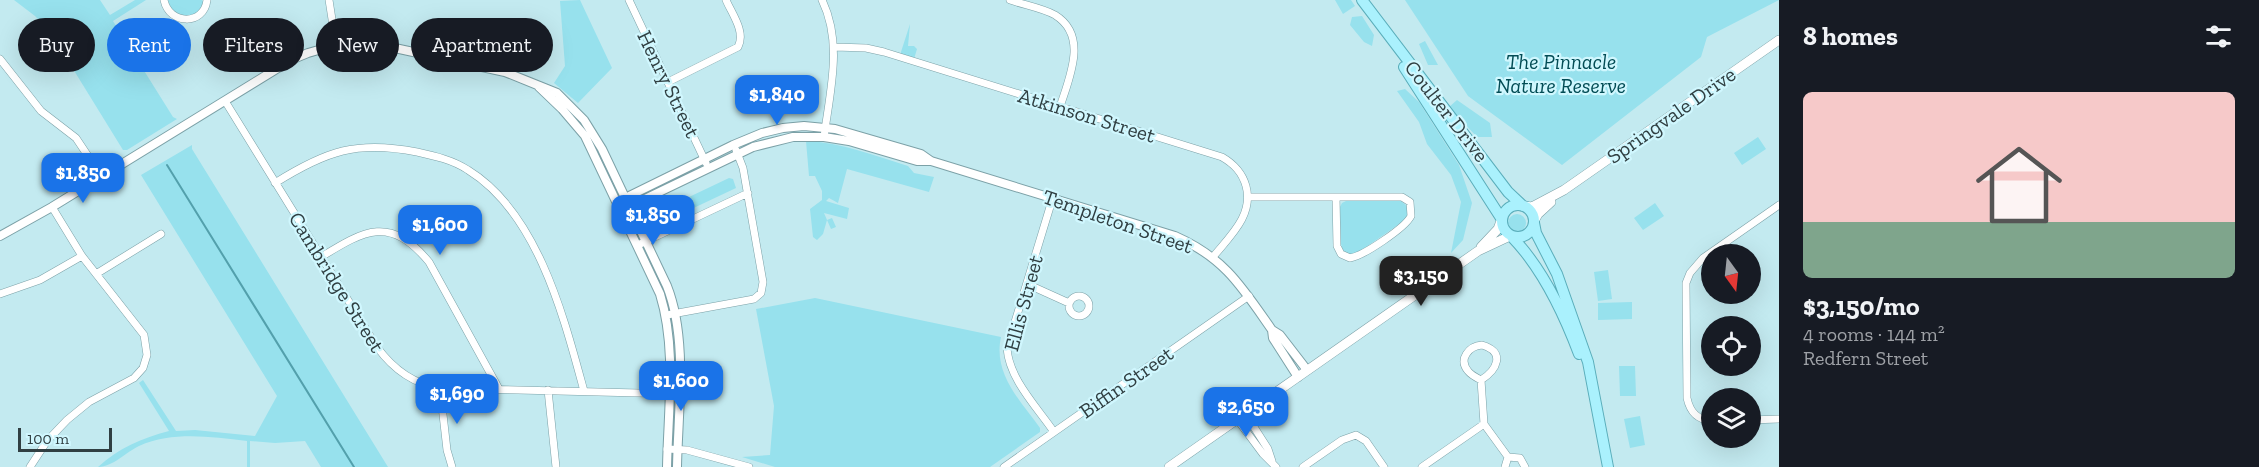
<!DOCTYPE html>
<meta charset="utf-8">
<style>
body{margin:0;font-family:"Zilla Slab",serif;background:#242831;color:#f1f3f6;height:100vh;display:flex;flex-direction:column;font-size:22px;white-space:nowrap}
*{box-sizing:border-box;margin:0}
p{font-size:20px;color:#9ea1a6}
.icon{flex:none;width:33px;height:33px;fill:none;stroke:currentColor;stroke-width:2;stroke-linecap:round;stroke-linejoin:round}
.map{position:relative;flex:1;overflow:hidden}
.drawer{display:flex;flex-direction:column;background:#171b24;width:480px}
.drawer>*{flex:none}
.guide{position:absolute;left:18px;top:18px;width:570px;height:54px;display:flex;gap:12px}
.needle{width:39px;rotate:165deg}
.controls{position:absolute;left:1701px;top:244px;display:grid;gap:12px}
.controls a{display:grid;place-items:center;width:60px;height:60px;border-radius:50%;background:#171b24;box-shadow:0 6px 24px #0002;font-size:30px}
.scale{position:absolute;left:18px;bottom:15px;width:94px;box-sizing:border-box;padding-left:6px;border:3px solid #303f42;border-top:0;font-size:16px;line-height:21px;white-space:nowrap;color:#303f42;-webkit-text-stroke:4px #d0f7fe;paint-order:stroke}
.price{position:absolute;translate:-50% -51px;padding:0 14px;border-radius:12px;background:#1a73e8;color:#fff;font-size:20px;line-height:39px;filter:drop-shadow(0 2px 3px #0008)}
.price::after{content:'';position:absolute;left:50%;top:36px;width:18px;height:14px;margin-left:-9px;background:inherit;clip-path:polygon(0 0,100% 0,50% 100%)}
.price.active{background:#222;color:#fff}
ul{padding:0;list-style:none}
li{display:grid;align-content:center;gap:12px;height:318px;padding:0 24px}
li+li{border-top:2px solid #363941}
li span{display:grid;place-items:center;height:186px;border-radius:9px;color:#555}
li>.icon{margin-inline-start:auto}
span .icon{width:108px;height:108px;fill:#fffc;stroke-width:1}
li b{font-size:26px}
h2{display:flex;justify-content:space-between;align-items:center;height:72px;padding:0 24px;font-size:26px}
.chip{padding:0 21px;border-radius:27px;background:#171b24;box-shadow:0 6px 24px #0002;font-size:21px;line-height:54px}
.chip.active{background:#1a73e8;color:#fff}
main{display:flex;flex:1;min-height:0}
.map>svg:first-child{display:block}
.green{fill:#97e1ed}
.lines{fill:none;stroke-linecap:round;stroke-linejoin:round}
.stream{stroke:#53a0ac;stroke-width:2}
.minor-casing{stroke:#7ca1a7;stroke-width:8}
.tertiary-casing{stroke:#7ca1a7;stroke-width:10}
.secondary-casing{stroke:#7ca1a7;stroke-width:10}
.primary-casing{stroke:#5aadba;stroke-width:12}
.minor{stroke:#fff;stroke-width:7}
.tertiary{stroke:#fff;stroke-width:8}
.secondary{stroke:#fff;stroke-width:9}
.primary{stroke:#aaf1fd;stroke-width:10}
.labels{text-anchor:middle;dominant-baseline:central;stroke-width:4.5;stroke-linejoin:round;paint-order:stroke}
.park-label{font-size:21px;font-style:italic;fill:#024c55;stroke:#d0f7fe}
.street-label{font-size:21px;fill:#303f42;stroke:#d0f7fe}
</style>
<main>
<div class="map">
<svg width="1779" height="467" viewBox="0 0 1779 467">
<rect width="100%" height="100%" fill="#c3eaf0"/>
<path class="green" d="M14,0H100L110,15L135,0H146L113,21L173,117L177,119L127,150H123L49,30L35,16Z
M168,0H202L203,2C200,16 190,16 178,16L169,6Z
M580,0L612,68L578,103L554,83L565,66L560,1Z
M1335,0H1351L1355,6L1343,14Z
M1405,0H1779L1707,37L1701,57L1562,165L1468,96Z
M1362,16L1374,35L1372,46L1364,42L1350,25L1352,17Z
M910,24L908,46H914L917,49L914,59L900,55Z
M1425,41L1438,65H1428L1419,44Z
M1405,89L1419,102L1459,165L1472,203L1463,240L1451,253L1461,202L1451,175L1427,144L1419,122L1397,91Z
M1457,100L1490,123L1492,137H1477L1449,107Z
M1758,137L1766,149L1742,165L1734,153Z
M806,141C841,142 875,156 908,166L914,173L934,177L929,192L847,169L838,203L829,198L826,201L849,208L847,219L824,213L827,220L832,218L836,227L831,229L827,220L823,234L817,240L813,237L810,209L822,200V191L815,176H809Z
M192,145V149L388,467H321L305,441L275,443L250,441V467H247V441C210,437 174,431 139,446C126,452 113,467 98,467C119,448 142,438 169,431L139,383L143,380L176,431L195,430L255,436L277,396L141,175Z
M729,178L733,179L736,188L649,229L645,222L647,217Z
M1346,201H1401L1408,207V215L1405,220L1356,254L1350,255L1343,251L1341,244L1340,207L1342,203Z
M1655,203L1664,216L1643,230L1634,218Z
M1508 223a9 9 0 1 1 18 0a9 9 0 1 1-18 0Z
M1608,270L1612,299L1598,301L1594,272Z
M815,298L1001,337C993,374 1020,400 1040,428V432L990,467H775L742,457L770,455L774,406L756,309Z
M1632,302V319L1598,320V303Z
M1619,366H1635L1636,396H1620Z
M1640,416L1645,445L1630,448L1624,419Z"/>
<g class="lines">
<path class="stream" d="M167,165L354,467"/>
<defs>
<path id="minor" d="M164,0C169,25 204,26 207,0
M329,0L336,45
M629,0L706,163
M822,0C843,43 830,91 824,137
M1010,0C1024,5 1042,8 1055,15C1089,36 1069,78 1060,107
M835,47L866,48L884,52L1222,157C1234,164 1242,172 1246,186C1254,215 1230,236 1213,257
M0,59L41,111L76,138L102,177
M668,82L738,47C746,32 732,14 726,0
M225,101L377,347C393,369 413,384 440,388L679,394
M275,183C326,151 357,140 417,152C435,156 453,160 468,170C538,213 564,318 584,391
M1053,197L1007,348C1009,379 1037,407 1054,432
M1248,197H1336L1337,246L1341,254L1350,258C1363,256 1405,228 1411,216L1410,202L1402,197H1336
M638,245L748,193
M321,257C365,230 390,215 429,262L499,389
M96,274L161,234
M1027,284L1069,303
M0,294L40,280L82,256
M1069 306a10 10 0 1 1 20 0a10 10 0 1 1-20 0Z
M667,315L754,299L761,293L763,282L743,168L736,150
M1482,345C1506,352 1497,370 1481,380C1477,378 1471,375 1468,371C1458,359 1469,346 1482,345Z
M1481,380L1484,424
M440,388L447,450L452,467
M548,390L556,467
M1245,413L1268,449L1272,461
M1237,419L1263,454L1276,467
M1750,420L1779,419
M1712,421C1697,420 1690,412 1687,398L1686,283L1690,273L1703,258L1779,205
M667,449L687,450L749,467
M1508,457L1520,458L1525,467
M30,467L47,441L67,420L89,402L134,378L143,368L147,355L144,335L82,256L52,207
M1004,467L1249,296
M1303,467L1342,440L1356,435L1366,441L1384,467
M1422,467L1484,424L1508,457
M1505,467L1508,457"/>
<path id="tertiary" d="M539,87L562,109L585,136L660,294C677,349 668,410 667,467
M617,202L733,145L762,133L783,128L804,126L835,129L921,154L931,161L1175,236C1225,258 1242,287 1272,330L1280,335L1307,370
M626,208L753,147L793,137H824L849,141L917,161H931
M0,236L52,207L291,60L308,53L336,45L363,43L381,45L505,72L557,93L584,120L602,149L667,286C688,339 678,410 677,467
M1272,330L1273,338L1298,377"/>
<path id="secondary" d="M1524,206L1532,207L1564,190L1779,40
M1534,221L1538,214L1551,202
M1481,247L1498,229L1501,221
M1169,467L1478,251L1510,236"/>
<path id="primary" d="M1362,0L1508,192L1523,206
M1404,67L1501,218
M1502 221a16 16 0 1 1 32 0a16 16 0 1 1-32 0Z
M1534,223L1536,233L1557,274L1588,362L1608,467
M1512,237C1542,268 1564,314 1579,354"/>
</defs>
<use href="#minor" class="minor-casing"/>
<use href="#tertiary" class="tertiary-casing"/>
<use href="#secondary" class="secondary-casing"/>
<use href="#primary" class="primary-casing"/>
<use href="#minor" class="minor"/>
<use href="#tertiary" class="tertiary"/>
<use href="#secondary" class="secondary"/>
<use href="#primary" class="primary"/>
</g>
<g class="labels">
<g class="park-label">
<text x="1561" y="61">The Pinnacle<tspan x="1561" dy="24">Nature Reserve</tspan></text>
</g>
<g class="street-label">
<text transform="translate(669 84) rotate(64)">Henry Street</text>
<text transform="translate(1447 111) rotate(52)">Coulter Drive</text>
<text transform="translate(1087 115) rotate(17)">Atkinson Street</text>
<text transform="translate(1671 115) rotate(-35)">Springvale Drive</text>
<text transform="translate(1118 221) rotate(19)">Templeton Street</text>
<text transform="translate(337 282) rotate(58)">Cambridge Street</text>
<text transform="translate(1023 303) rotate(-75)">Ellis Street</text>
<text transform="translate(1126 382) rotate(-35)">Biffin Street</text>
</g>
</g>
</svg>
<div class="controls">
<a><svg class="needle" viewBox="-14 -14 28 28"><path d="M0-13l5 13h-10z" fill="#e53935"/><path d="M0 13l5-13h-10z" fill="#9ea1a6"/></svg></a>
<a><svg class="icon" aria-label="locate" viewBox="0 0 24 24"><circle cx="12" cy="12" r="6"/><path d="M12 2v4M12 18v4M2 12h4M18 12h4"/></svg></a>
<a><svg class="icon" aria-label="layers" viewBox="0 0 24 24"><path d="M12 4l9 5-9 5-9-5zM3 14l9 5 9-5"/></svg></a>
</div>
<div class="scale">100 m</div>
<b class="price" style="left:777px;top:126px">$1,840</b>
<b class="price" style="left:83px;top:204px">$1,850</b>
<b class="price" style="left:653px;top:246px">$1,850</b>
<b class="price" style="left:440px;top:256px">$1,600</b>
<b class="price active" style="left:1421px;top:307px">$3,150</b>
<b class="price" style="left:681px;top:412px">$1,600</b>
<b class="price" style="left:457px;top:425px">$1,690</b>
<b class="price" style="left:1246px;top:438px">$2,650</b>
<div class="guide">
<a class="chip">Buy</a>
<a class="chip active">Rent</a>
<a class="chip">Filters</a>
<a class="chip">New</a>
<a class="chip">Apartment</a>
</div>
</div>
<section class="drawer">
<h2>8 homes<svg class="icon" aria-label="filters" viewBox="0 0 24 24"><path d="M4 7h16M4 17h16"/><circle cx="9" cy="7" r="2"/><circle cx="15" cy="17" r="2"/></svg></h2>
<ul>
<li><span style="background:linear-gradient(#f6c9c9 70%,#7fa58c 0)"><svg class="icon" aria-label="home" viewBox="0 0 24 24"><path d="M3 11l9-7 9 7M6 9v11h12V9"/></svg></span><div><b>$3,150/mo</b><p>4 rooms · 144 m²</p><p>Redfern Street</p></div></li>
</ul>
</section>
</main>
